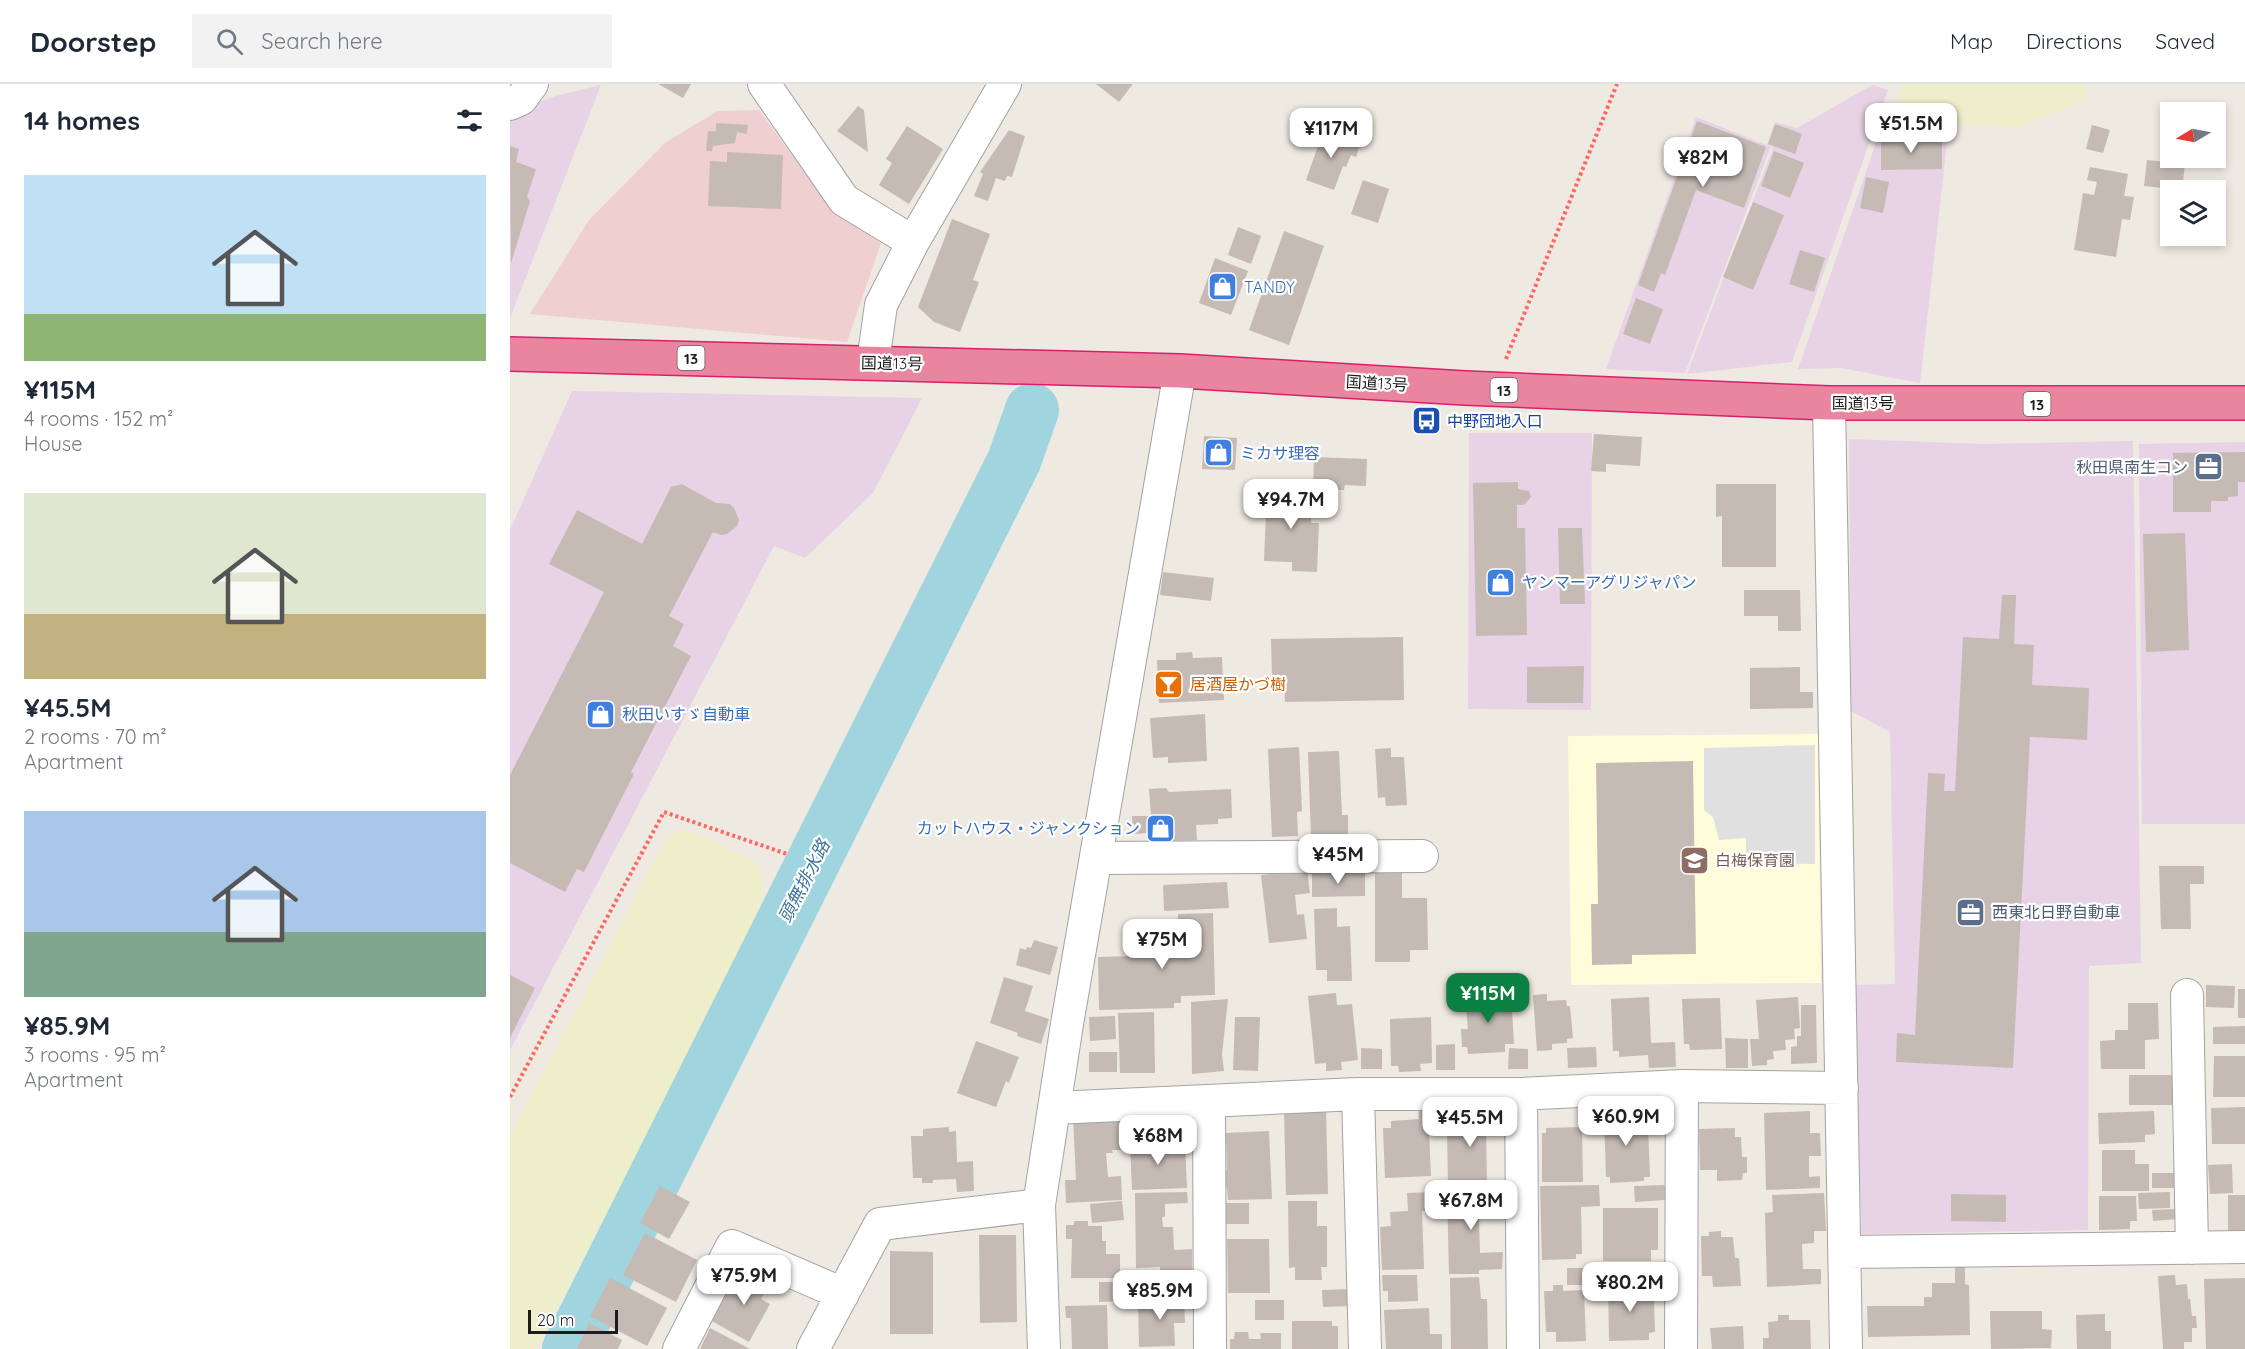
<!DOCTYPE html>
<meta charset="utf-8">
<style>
body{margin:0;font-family:Quicksand,"Noto Sans JP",sans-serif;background:#f2f2f3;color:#1f2937;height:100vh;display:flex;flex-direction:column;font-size:22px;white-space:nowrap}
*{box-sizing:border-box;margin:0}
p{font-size:20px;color:#747a83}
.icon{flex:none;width:33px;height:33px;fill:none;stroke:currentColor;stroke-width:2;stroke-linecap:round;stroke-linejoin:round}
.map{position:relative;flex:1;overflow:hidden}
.panel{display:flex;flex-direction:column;background:#fff;width:510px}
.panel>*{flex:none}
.needle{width:39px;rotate:260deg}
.fabs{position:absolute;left:1650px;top:18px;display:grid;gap:12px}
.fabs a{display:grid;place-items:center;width:66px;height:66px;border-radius:0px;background:#fff;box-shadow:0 3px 9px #0003;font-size:30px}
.scale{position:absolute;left:18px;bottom:15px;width:90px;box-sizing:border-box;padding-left:6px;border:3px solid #1c1c1c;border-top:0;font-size:16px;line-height:21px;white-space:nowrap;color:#1c1c1c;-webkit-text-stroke:4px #fff;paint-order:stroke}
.price{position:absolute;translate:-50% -51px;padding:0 14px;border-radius:12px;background:#fff;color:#222;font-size:20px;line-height:39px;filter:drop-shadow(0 2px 3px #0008)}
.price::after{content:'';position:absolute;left:50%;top:36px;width:18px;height:14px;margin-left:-9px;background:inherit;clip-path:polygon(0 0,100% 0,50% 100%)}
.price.on{background:#0b8043;color:#fff}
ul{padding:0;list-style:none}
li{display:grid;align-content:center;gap:12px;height:318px;padding:0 24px}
li span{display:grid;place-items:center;height:186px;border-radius:0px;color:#555}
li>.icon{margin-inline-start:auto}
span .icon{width:108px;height:108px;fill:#fffc;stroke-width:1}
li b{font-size:26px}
h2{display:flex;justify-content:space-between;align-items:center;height:72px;padding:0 24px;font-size:26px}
header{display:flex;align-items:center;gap:36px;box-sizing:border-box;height:84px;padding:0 30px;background:#fff;border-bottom:2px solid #e0e1e3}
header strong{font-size:28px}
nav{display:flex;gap:33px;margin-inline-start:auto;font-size:21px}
.search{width:420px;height:54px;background:#f2f2f3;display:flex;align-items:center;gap:15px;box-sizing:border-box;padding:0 21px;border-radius:0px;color:#747a83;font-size:22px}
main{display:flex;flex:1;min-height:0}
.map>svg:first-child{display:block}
.commercial{fill:#f0cfd0}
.industrial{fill:#e7d3e5}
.education{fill:#fffcd9}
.farmland{fill:#eeeecb}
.parking{fill:#e0e0e0}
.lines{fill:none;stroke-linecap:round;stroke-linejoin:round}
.river{stroke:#a0d4de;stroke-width:54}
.building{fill:#c6bab4}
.street-casing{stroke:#a3a3a3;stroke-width:34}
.highway-casing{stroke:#dc1e6d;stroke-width:36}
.path{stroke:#fe6762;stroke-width:4;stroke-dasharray:3 3;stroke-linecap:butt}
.street{stroke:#fff;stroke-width:32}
.highway{stroke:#e9859f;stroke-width:33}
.labels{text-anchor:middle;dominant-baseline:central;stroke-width:4.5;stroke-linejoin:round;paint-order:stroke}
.shield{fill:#fff;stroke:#606060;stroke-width:1.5}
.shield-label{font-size:15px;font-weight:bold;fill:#1c1c1c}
.shop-label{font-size:16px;fill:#366cbe;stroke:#fff;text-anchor:start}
.street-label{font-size:16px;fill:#1c1c1c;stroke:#fff}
.transit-label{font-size:16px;fill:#164399;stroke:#fff;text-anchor:start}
.service-label{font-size:16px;fill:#4e5e75;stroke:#fff;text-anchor:end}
.food-label{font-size:16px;fill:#c56008;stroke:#fff;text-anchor:start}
.education-label{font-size:16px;fill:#785e54;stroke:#fff;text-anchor:start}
.water-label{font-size:18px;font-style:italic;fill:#41779e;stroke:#fff}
</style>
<header>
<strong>Doorstep</strong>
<div class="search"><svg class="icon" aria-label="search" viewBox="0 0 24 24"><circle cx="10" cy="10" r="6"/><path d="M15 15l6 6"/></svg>Search here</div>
<nav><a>Map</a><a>Directions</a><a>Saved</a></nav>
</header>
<main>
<section class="panel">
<h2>14 homes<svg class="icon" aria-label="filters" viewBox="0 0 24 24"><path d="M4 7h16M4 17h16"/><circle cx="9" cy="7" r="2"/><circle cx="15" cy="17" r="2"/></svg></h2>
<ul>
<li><span style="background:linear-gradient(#bfe0f5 75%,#8fb573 0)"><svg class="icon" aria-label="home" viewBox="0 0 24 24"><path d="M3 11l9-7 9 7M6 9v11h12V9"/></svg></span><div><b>¥115M</b><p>4 rooms · 152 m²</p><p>House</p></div></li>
<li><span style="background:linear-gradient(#dfe7d0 65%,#c2b280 0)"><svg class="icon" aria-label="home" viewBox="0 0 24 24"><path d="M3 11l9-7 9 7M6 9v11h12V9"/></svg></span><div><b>¥45.5M</b><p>2 rooms · 70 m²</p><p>Apartment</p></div></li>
<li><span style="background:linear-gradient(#a9c7e8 65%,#7fa58c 0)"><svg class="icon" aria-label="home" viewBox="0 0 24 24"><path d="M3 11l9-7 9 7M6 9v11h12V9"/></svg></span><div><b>¥85.9M</b><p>3 rooms · 95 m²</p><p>Apartment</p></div></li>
</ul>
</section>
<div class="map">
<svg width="1735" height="1265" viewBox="0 0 1735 1265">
<rect width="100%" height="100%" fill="#eee9e1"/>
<path class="commercial" d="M249,26L317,119L371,159L337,258L20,230L79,136L156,58L208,27Z"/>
<path class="industrial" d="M91,1L0,234V28L46,12Z
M1362,1L1378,6L1282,278L1177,290L1263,64L1261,62L1175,289L1096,285L1186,33L1259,62L1257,61L1265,38L1287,44Z
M1369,50H1438L1410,299L1331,284L1288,285Z
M62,307L412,314L363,409L295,474L264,462L0,966V446Z
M959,349H1082L1081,626L958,625Z
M1339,355L1473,360L1623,357L1631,879L1579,882L1578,1146L1352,1150L1342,901L1385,900L1380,648L1341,627Z
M1735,358V740H1632L1629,360Z"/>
<path class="education" d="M1308,650L1311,899L1061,901L1058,652Z"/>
<path class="farmland" d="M1393,0H1575L1574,17L1507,43L1381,36Z
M173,745L246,777L253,794L250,836L26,1265H0V1052L149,768L160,752Z"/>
<path class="parking" d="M1305,661V780L1236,779V754L1209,756L1203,733L1194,726V664Z"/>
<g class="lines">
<path class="river" d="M59,1265L504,377L522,326"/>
</g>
<path class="building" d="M148,0H181L173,14Z
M586,0H623L609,18Z
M348,22L354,26L358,68L327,47Z
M1187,37L1256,63L1234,124L1186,106L1155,191L1151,189L1144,208L1128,201Z
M206,39L238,41L237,50L227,48L225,59L203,62L202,67H196L198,47H206Z
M1265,40L1292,50L1285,70L1258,60Z
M1582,41L1600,46L1593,69L1576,65Z
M397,42L433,65L399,120L369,101L382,79L376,75Z
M814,45L851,59L846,73L841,71L836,83L833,82L824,106L796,96Z
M499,46L515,52L502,93L497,92L495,97L486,94L478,117L464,112L473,90L470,88Z
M1371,54H1432V85L1371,86Z
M0,62L9,65L6,78L26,85L17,113L20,117L1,179Z
M1264,67L1294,79L1280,114L1251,102Z
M217,68L273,71L271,125L198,122L200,77L217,78Z
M1637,76L1675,80L1672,106L1634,102Z
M1580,83L1618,90L1614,112L1624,113L1620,136L1612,135L1606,173L1564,166L1573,109L1584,111L1587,98L1577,96Z
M1356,93L1379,98L1373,129L1350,124Z
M853,96L879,105L868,139L841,130Z
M1243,118L1274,131L1243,206L1213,193Z
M442,135L480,150L463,196L469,198L450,248L424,238L408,223Z
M728,143L751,152L741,180L718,171Z
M774,147L814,162L779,261L739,246Z
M1290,166L1315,174L1304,208L1279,200Z
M705,174L738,187L721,231L689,219Z
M1126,214L1153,225L1140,260L1113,250Z
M1084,350L1132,353L1130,382L1096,380V388L1081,387Z
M694,352L727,354L725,386L692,385Z
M1735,368V398H1728V412L1718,413V417H1701V428H1663V369Z
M804,373L857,375L856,402L835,401L834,406L803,405Z
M1008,398V405L1019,407L1021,413L1014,421H1007V444H1015L1017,551L966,552L963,399Z
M172,400L206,419L220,420L224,424L229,436L227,442L217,450L211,451L203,448L159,532L174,540L163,562L181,572L121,688L124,690L74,788L67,785L55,808L0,779V691L94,508L39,480L67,426L132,460L161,403Z
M1206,400H1266V483H1212V432L1206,433Z
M757,405L802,406L801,439H809L807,488L782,487V478L754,477Z
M1048,444H1072L1075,520H1050Z
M1675,449L1679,566L1636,568L1633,450Z
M653,488L704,494L701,517L650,511Z
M1234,506H1290L1291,547H1268V532H1234Z
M1492,511H1506L1504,560L1524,561L1522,601L1579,604L1577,656L1520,653L1503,984L1386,978L1387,949L1405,951L1418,689L1435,690L1434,707H1445L1453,553L1489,555Z
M893,553L894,616L775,618L774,592H762L761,555Z
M682,568L683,574L712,573L714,616L649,619L647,576H666V569Z
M1074,582L1073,619H1017V583Z
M1290,583V608H1303V624L1240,625V584Z
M695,630L697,677L658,679V673L643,674L640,634Z
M789,663L792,727L787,728L788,752L762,753L758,665Z
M881,664V673H894L897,721L876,722L875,713L868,714L865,665Z
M829,667L832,731H838V751L801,752L798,668Z
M1183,677L1186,870L1122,871V880L1082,881L1081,820H1088L1086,679Z
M656,704L659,708L721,705L722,734L708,735V740L686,741L687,756L656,757V752L639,753V749L623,750L622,732H641L639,705Z
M1649,782H1694V800H1680L1681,845H1651Z
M797,786L800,809L785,811L787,831L794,830L797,855L759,859L751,791Z
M865,788H892V814H917L918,866H900V878H865Z
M802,789H855V812L802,813Z
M717,798L719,824L654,827L653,801Z
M827,824V843L840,842L842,897H817V886H806L804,825Z
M703,829L705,911L671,912V919H664V924L589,926L588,873L626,872L625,863L668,862V830Z
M524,856L548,863L540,891L506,881L510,864L516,866L517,863L521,864Z
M0,891L25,904L0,954Z
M494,893L523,902L515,927L539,935L531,960L507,952L508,949L480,939Z
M1696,901L1725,902L1724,924L1696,923Z
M1728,905H1735V934H1728Z
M826,909L827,921L842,920L848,976L831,978L832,986L816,987V979L805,980L798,912Z
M1001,909L1004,960H995V968L958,970L957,963H952L951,945H958L955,912Z
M1037,910V917L1056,916L1057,922H1060L1063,954L1057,955V959L1042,960V966L1027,967L1023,911Z
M1139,913L1141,959L1165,958L1166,983L1139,984L1138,971L1109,973V967H1103L1101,915Z
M1288,913L1290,944L1284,945L1285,955L1275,956L1276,966L1263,967L1264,975L1257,976V981L1242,982L1240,955H1249L1246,916Z
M1210,914L1212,965L1180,966L1179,960H1174L1172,915Z
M718,915L712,971L714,987L682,990L681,918Z
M1618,919H1648L1649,955L1635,956V985H1591L1590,957L1605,956V946H1618Z
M1291,921H1306L1307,979L1281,980V963L1287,962V952H1291Z
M644,928L645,989H610L608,929Z
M605,932L606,955L580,957L579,933Z
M725,933H750L748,987L723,986Z
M921,933L922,979L910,980L911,987L889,988L888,982H881L880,935Z
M1735,942V960H1703V943Z
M1215,954L1238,955V984H1216Z
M466,957L509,973L499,999L496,997L486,1023L447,1009Z
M945,960V986H926V961Z
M1086,963L1087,983L1058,984L1057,964Z
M851,964L872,965V985H851Z
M999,964L1018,965V985H998Z
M579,968H607V988H579Z
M1704,972H1735V1013H1703Z
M1619,991H1665L1666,1021H1619Z
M1119,1016L1121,1034L1130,1033V1043H1138L1140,1093H1134V1097L1100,1099V1093H1096L1094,1033L1107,1032L1106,1017Z
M908,1018H933L934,1045L919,1046L921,1092L875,1094L873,1044H881V1037L909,1035Z
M962,1018H984V1042H976L977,1100L938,1101L937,1046H962Z
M1735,1023V1060H1702L1701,1024Z
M816,1025L818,1110L776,1111L774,1026Z
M1300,1027V1049H1310L1311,1072H1299V1093L1310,1092V1104L1256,1106L1254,1029Z
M1644,1027L1645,1050L1635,1051V1058L1589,1060L1588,1029Z
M611,1029L612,1066H602L603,1069H596L598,1093L611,1092L612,1116L556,1119L555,1096H566L563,1032Z
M439,1043V1048L446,1047L447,1078L463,1077L464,1107L447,1108L446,1095L423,1096V1099H412V1094H403L401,1052H413V1045Z
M1072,1043L1073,1098H1032V1049H1036V1044Z
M1225,1044V1053H1231L1232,1073H1237V1089H1233L1232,1096L1207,1097V1086H1190L1189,1045Z
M759,1047L762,1115L718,1116L717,1103L712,1104V1087L717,1086L716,1049Z
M675,1059L677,1104L622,1106L620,1061Z
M1592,1066H1625V1080H1639V1107H1592Z
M1722,1080L1723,1109L1700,1110L1698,1081Z
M1642,1089H1665V1104H1642Z
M1089,1101L1090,1122L1071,1123L1072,1170H1066V1175L1032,1176L1030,1102Z
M1155,1101V1116L1125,1118L1124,1102Z
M150,1102L180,1118L159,1155L130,1139Z
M937,1107H971V1112H994L995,1134L969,1135L970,1169L993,1168L992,1185L969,1186V1190H939Z
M677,1108L678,1119L655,1120V1133H652L653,1143H663L664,1166L682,1165V1190L650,1191V1183L626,1184L625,1109Z
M926,1108L927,1126L912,1127L914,1185L872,1186L870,1143L881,1142L880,1128L898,1127L897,1109Z
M1660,1108V1124L1629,1125L1628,1109Z
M1314,1109L1316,1147H1304V1159L1292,1160L1293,1185H1311V1200L1257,1203L1255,1129L1263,1128L1262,1111Z
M1441,1110L1496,1111V1138L1441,1137Z
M1718,1111H1735V1148H1718Z
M1589,1112H1626L1627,1137H1620V1145L1589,1146Z
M612,1117L614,1136L582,1139L580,1120Z
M778,1117H807V1142H817V1183H811L812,1196H785V1183L779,1184Z
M714,1119H739V1140H715Z
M1093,1124H1148V1166H1141V1177H1093Z
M1666,1125L1667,1135L1643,1137L1642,1126Z
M564,1137H578V1142H592V1157H596V1170H610V1194H561L562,1155H556V1141H564Z
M1211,1147V1153H1223L1225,1174H1229L1231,1202L1203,1203L1202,1192H1192L1191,1152H1199V1148Z
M135,1149L187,1176L166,1218L113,1191Z
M469,1151H506L507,1238L470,1239Z
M717,1155H759L760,1209H718Z
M380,1167L423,1168V1250H380Z
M1445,1182H1455V1200L1459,1201L1460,1251L1358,1253L1357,1222H1414V1213H1422V1199H1445Z
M238,1184L261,1197L251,1215L260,1220L239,1258L202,1237L222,1200L227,1203Z
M1057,1184H1091V1201H1057Z
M648,1190V1206H628L627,1191Z
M872,1191H907L908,1217L878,1218V1207H873Z
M1665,1191L1666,1201L1677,1200L1678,1215H1680L1682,1232H1686L1687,1244H1682V1258H1674V1265H1653L1648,1192Z
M682,1192V1212H661L660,1193Z
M969,1193L971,1215H977L978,1265H941L940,1194Z
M100,1194L157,1224L137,1262L80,1232Z
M1735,1194V1265H1696L1694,1195Z
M589,1198H615L616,1217L589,1218Z
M1130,1198V1208H1137V1215H1144L1145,1248L1139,1249V1256L1099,1257L1098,1199Z
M1043,1201H1053V1207L1074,1206L1076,1257L1046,1258V1248H1036L1034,1207H1043Z
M841,1205L842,1222L813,1223L812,1206Z
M674,1213L675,1239H664L665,1262L629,1263L628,1215Z
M745,1216H774V1236H745Z
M597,1221L598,1265H562L561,1234H556L555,1222Z
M919,1224L920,1250H932V1265H876L874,1226Z
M1480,1227H1532V1245L1542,1246L1541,1264L1481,1265Z
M1595,1230V1247H1601V1265H1567L1566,1231Z
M1268,1231H1279V1236H1300L1301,1265H1253V1254H1259L1258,1238L1268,1237Z
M782,1237H822V1242H828V1265H782Z
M79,1239L112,1256L108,1265H67Z
M1233,1242L1234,1265H1202L1200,1244Z
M200,1244L240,1265H190Z
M725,1248H738L739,1255H751L750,1249H771V1265H720V1255H724Z"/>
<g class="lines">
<defs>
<path id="street" d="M254,0L334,116L403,158
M0,20L11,15L22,0
M363,278L371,221L403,158L495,0
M1319,319L1336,1265
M586,774L912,772
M1677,911L1682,1164
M848,1010L855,1265
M1011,1010L1013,1265
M699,1017L700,1265
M544,1024L848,1010H1011L1172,1002L1332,1004
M1336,1168L1735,1163
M169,1265L222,1162L333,1210
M303,1265L370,1140L529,1121
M534,1265L529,1121L557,940L670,287
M1171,1265L1172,1002"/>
<path id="highway" d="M0,270L670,287L955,304L1319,319H1735"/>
</defs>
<use href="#street" class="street-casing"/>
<use href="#highway" class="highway-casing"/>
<path class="path" d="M996,275L1107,0
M0,1013L154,728L277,770"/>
<use href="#street" class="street"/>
<use href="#highway" class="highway"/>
</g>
<defs>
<symbol id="shop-square" viewBox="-11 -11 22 22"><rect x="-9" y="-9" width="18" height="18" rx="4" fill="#3f7fe0" stroke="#fff"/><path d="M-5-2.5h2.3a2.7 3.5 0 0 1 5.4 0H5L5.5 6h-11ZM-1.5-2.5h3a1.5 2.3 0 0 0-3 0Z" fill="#fff"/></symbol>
<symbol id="bus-square" viewBox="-11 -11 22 22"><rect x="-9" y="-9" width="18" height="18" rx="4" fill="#1a4fb4" stroke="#fff"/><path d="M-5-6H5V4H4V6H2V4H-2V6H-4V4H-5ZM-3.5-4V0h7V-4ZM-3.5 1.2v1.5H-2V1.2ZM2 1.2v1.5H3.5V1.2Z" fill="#fff"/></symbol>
<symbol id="office-square" viewBox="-11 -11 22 22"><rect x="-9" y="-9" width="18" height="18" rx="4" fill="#5c6f8a" stroke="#fff"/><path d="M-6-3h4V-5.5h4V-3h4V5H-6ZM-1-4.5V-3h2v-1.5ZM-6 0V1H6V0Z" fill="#fff"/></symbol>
<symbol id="bar-square" viewBox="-11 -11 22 22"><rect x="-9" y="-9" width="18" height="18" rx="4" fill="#e8710a" stroke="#fff"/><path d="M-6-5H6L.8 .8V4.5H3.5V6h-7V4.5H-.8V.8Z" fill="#fff"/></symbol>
<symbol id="school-square" viewBox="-11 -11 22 22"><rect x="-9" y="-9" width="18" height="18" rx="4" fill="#8d6e63" stroke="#fff"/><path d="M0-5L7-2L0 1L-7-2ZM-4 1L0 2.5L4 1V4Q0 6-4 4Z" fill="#fff"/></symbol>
</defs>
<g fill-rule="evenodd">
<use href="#shop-square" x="696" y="186" width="33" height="33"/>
<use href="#bus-square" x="900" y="320" width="33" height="33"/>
<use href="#shop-square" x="692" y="352" width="33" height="33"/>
<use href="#office-square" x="1682" y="366" width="33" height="33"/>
<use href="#shop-square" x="974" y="482" width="33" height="33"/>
<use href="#bar-square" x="642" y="584" width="33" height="33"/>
<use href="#shop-square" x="74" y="614" width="33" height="33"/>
<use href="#shop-square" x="634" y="728" width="33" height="33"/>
<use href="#school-square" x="1168" y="760" width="33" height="33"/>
<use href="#office-square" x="1444" y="812" width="33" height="33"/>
</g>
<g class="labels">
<g class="shield">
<rect x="167.5" y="262" width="27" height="24" rx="4.5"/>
<rect x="980.5" y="294" width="27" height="24" rx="4.5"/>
<rect x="1513.5" y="308" width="27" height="24" rx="4.5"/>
</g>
<g class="shield-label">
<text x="181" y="274">13</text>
<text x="994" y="306">13</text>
<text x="1527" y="320">13</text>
</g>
<g class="shop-label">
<text x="734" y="203">TANDY</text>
<text x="730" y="369">ミカサ理容</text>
<text x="1012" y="498">ヤンマーアグリジャパン</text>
<text x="112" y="630">秋田いすゞ自動車</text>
<text x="630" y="744" text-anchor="end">カットハウス・ジャンクション</text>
</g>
<g class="street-label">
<text transform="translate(382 279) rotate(1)">国道13号</text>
<text transform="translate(867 299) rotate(3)">国道13号</text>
<text x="1353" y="319">国道13号</text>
</g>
<g class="transit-label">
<text x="937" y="337">中野団地入口</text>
</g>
<g class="service-label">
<text x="1678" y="383">秋田県南生コン</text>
<text x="1482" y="828" text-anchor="start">西東北日野自動車</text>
</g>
<g class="food-label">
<text x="680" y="600">居酒屋かづ樹</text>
</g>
<g class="education-label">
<text x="1205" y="776">白梅保育園</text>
</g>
<g class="water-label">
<text transform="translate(294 797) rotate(-63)">頭無排水路</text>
</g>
</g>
</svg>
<div class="fabs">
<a><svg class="needle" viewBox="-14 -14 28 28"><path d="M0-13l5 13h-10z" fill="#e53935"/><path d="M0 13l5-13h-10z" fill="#747a83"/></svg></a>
<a><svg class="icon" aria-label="layers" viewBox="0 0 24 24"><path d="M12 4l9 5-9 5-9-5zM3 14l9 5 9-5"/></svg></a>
</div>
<div class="scale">20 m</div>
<b class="price" style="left:1401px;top:70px">¥51.5M</b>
<b class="price" style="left:821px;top:75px">¥117M</b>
<b class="price" style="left:1193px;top:104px">¥82M</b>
<b class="price" style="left:781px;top:446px">¥94.7M</b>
<b class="price" style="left:828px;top:801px">¥45M</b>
<b class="price" style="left:652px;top:886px">¥75M</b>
<b class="price on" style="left:978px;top:940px">¥115M</b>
<b class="price" style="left:1116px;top:1063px">¥60.9M</b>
<b class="price" style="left:960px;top:1064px">¥45.5M</b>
<b class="price" style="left:648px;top:1082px">¥68M</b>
<b class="price" style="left:961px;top:1147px">¥67.8M</b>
<b class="price" style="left:234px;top:1222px">¥75.9M</b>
<b class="price" style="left:1120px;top:1229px">¥80.2M</b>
<b class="price" style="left:650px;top:1237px">¥85.9M</b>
</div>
</main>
